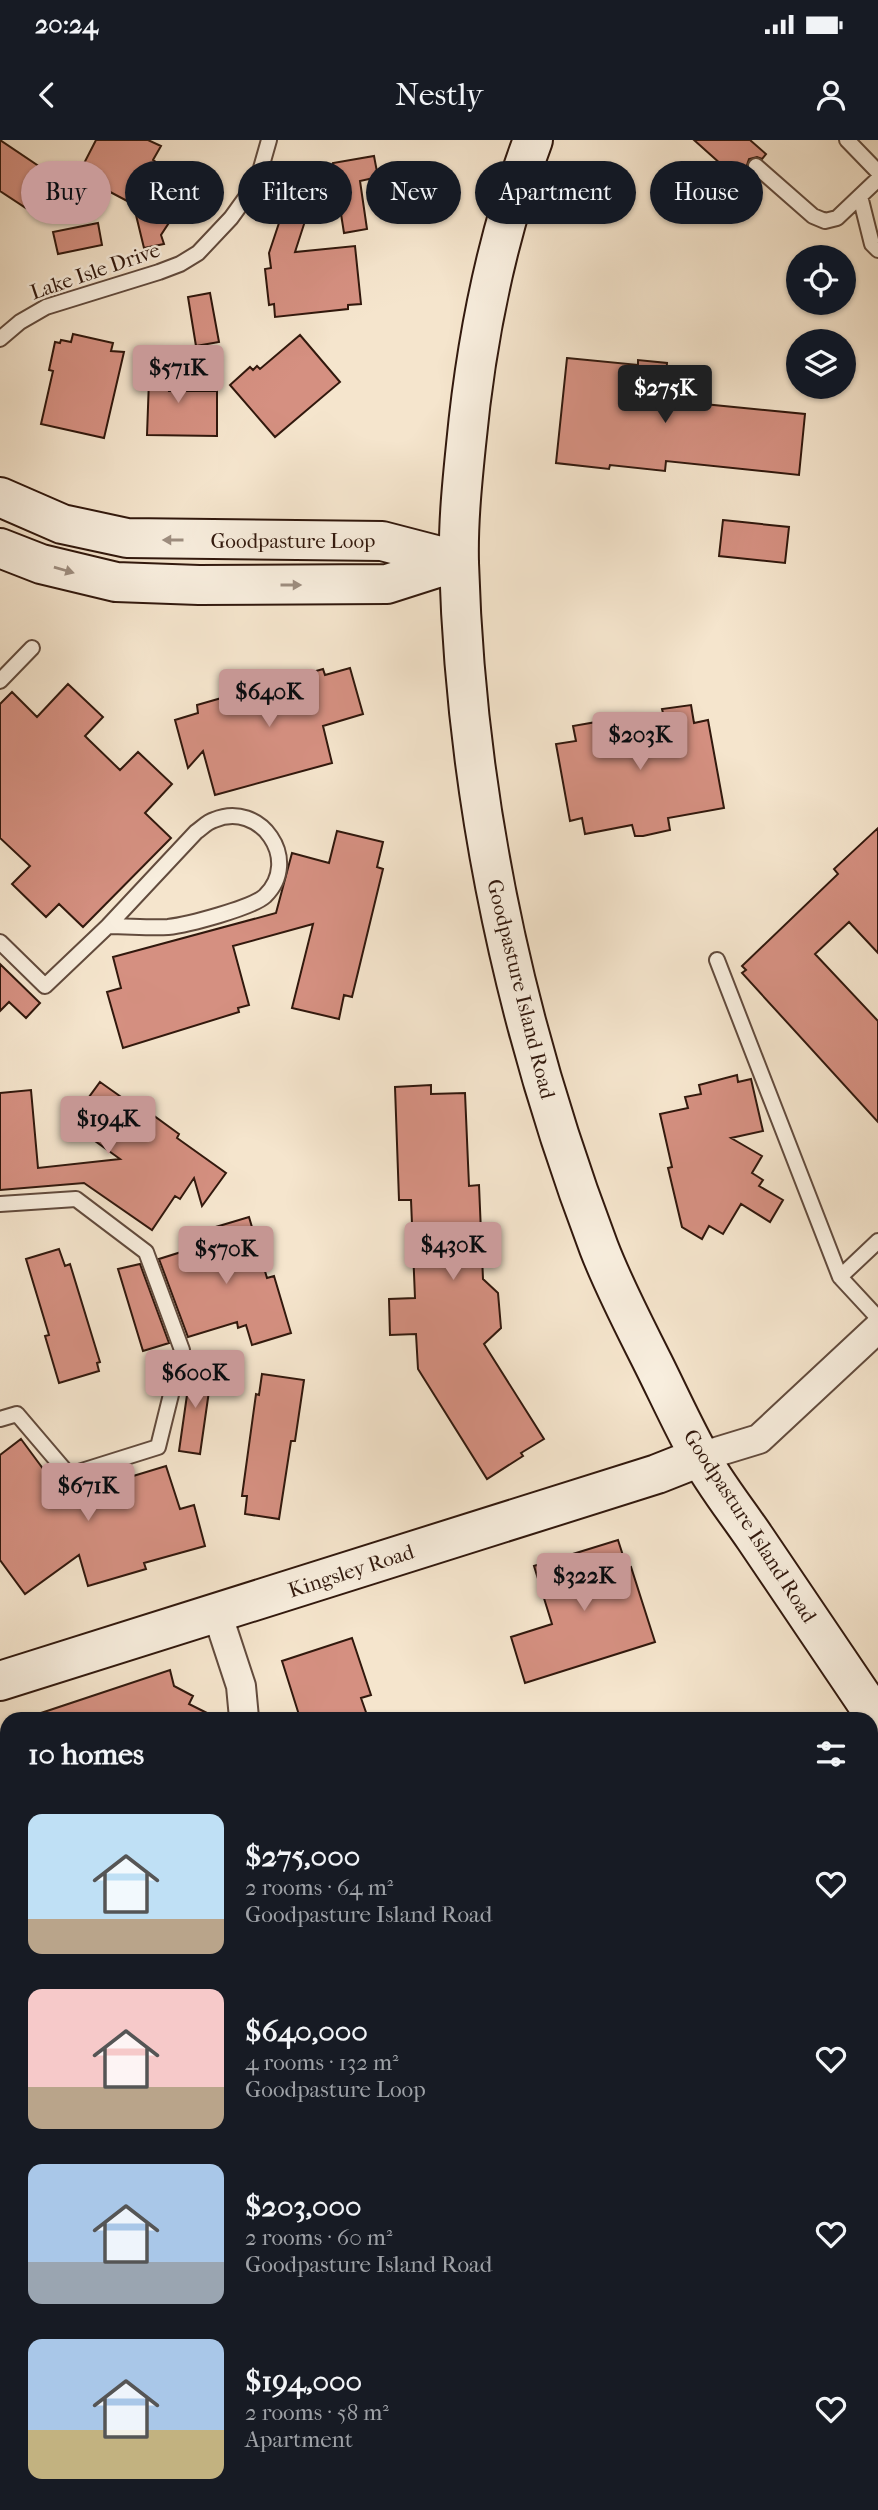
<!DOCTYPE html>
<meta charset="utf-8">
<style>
body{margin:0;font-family:"IM FELL French Canon",serif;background:#20242c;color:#f1f3f6;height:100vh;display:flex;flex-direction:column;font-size:26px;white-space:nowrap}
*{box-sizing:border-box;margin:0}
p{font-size:23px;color:#9ea1a6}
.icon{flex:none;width:38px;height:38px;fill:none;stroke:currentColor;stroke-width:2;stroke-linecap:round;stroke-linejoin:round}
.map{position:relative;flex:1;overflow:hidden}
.drawer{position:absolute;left:0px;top:1572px;width:878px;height:800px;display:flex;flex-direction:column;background:#171b24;border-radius:21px 21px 0 0;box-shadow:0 2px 5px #0004}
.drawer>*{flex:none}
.banner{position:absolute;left:21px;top:21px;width:836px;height:63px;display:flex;gap:14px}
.controls{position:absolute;left:786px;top:105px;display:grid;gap:14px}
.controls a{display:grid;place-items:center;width:70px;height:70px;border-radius:50%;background:#171b24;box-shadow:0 2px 5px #0004;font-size:35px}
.price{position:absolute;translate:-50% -60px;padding:0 16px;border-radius:7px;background:#c59692;color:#111;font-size:23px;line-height:46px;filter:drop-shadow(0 2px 4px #0008)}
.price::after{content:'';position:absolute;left:50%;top:42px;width:21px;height:16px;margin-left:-10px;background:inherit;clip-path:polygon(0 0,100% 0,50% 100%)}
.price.active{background:#222;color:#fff}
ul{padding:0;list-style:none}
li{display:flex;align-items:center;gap:21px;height:175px;padding:0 28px}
li span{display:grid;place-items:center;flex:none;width:196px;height:140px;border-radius:14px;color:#555}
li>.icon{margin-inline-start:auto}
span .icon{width:84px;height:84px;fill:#fffc;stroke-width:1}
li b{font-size:30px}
h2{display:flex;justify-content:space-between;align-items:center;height:84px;padding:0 28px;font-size:30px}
.pill{padding:0 24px;border-radius:32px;background:#171b24;box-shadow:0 2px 5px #0004;font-size:24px;line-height:63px}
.pill.active{background:#c59692;color:#111}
.status{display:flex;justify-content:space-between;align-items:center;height:49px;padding:0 35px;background:#171b24;direction:ltr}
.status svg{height:19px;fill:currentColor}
header{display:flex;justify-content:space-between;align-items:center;height:91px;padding:0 28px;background:#171b24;font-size:32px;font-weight:600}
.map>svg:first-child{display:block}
.water{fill:#9dbfb4;stroke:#727c71;stroke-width:2}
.building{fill:#d59081;stroke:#31180d;stroke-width:2}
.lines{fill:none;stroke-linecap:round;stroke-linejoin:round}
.lane-casing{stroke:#624b3d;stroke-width:18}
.street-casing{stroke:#624b3d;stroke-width:32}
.secondary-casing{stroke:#31180d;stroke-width:42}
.lane{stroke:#f8eede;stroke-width:14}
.street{stroke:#f8eede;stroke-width:28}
.secondary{stroke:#f8eede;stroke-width:38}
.oneway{fill:#9e8e80}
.labels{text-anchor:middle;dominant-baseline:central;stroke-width:5;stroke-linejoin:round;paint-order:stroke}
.street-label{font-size:21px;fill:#31180d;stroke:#f8eede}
</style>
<div class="status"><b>20:24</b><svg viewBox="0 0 49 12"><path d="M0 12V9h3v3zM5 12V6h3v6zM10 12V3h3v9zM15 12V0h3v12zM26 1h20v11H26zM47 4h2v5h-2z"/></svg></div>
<header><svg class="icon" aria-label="back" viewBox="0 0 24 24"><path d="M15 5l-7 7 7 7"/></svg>Nestly<svg class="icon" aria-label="person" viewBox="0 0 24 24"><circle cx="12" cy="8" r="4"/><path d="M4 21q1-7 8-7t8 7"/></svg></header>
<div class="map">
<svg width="878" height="2370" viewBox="0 0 878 2370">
<rect width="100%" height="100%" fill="#f5e5cd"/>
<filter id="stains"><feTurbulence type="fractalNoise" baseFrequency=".00286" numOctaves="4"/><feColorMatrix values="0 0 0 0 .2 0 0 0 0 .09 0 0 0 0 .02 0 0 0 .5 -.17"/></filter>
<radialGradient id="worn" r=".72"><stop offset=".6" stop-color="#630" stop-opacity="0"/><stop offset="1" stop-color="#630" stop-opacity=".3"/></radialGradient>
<path class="water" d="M872,2136L878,2152V2190L873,2193Z"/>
<path class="building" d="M0,0L55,37L32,72L0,51Z
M96,0H148L161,6L153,20L193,46L161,95L164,104L144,108L136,75L150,73L78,35Z
M694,0H750L766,14L762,19L757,17L749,19L747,25L749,33L741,42Z
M374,16L378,37L360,41L367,89L344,93L333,23Z
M284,68L307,75L295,112L355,106L361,164L348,165V169L275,177L274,164L269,165L265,129L271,128L269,113Z
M98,83L102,105L58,114L53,92Z
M210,153L219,202L196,206L188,157Z
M73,194L113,203L111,211L124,212L104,298L41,284L53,231L49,230L55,202L60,203L61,200L71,202Z
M300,195L340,242L275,297L230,245L250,227L253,230L257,226L260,229Z
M150,212H171L169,251H217V296L147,295Z
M567,218L638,225V220L667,223L664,260L805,274L799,335L666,321L665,331L610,325L609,329L556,323Z
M723,380L789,387L785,423L719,416Z
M350,528L363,574L323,586L332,623L215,655L203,611L188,628L175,580L198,573L197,565L323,529L325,535Z
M68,544L103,577L85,596L89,600L120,630L138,612L172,644L145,673L171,698L83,787L59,764L46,777L12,744L30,726L0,698V564L12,552L37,577Z
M691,565L694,583L708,580L724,668L668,678L670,690L643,696H635L632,685L585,694L582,678L570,681L556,604L576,601L573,586L602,581L603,584L663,573L662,569Z
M878,688V813L849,782L815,814L878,881V982L742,833L746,830L742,826L838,734L834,729Z
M337,691L383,702L377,727L383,729L352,857L344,855L339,879L292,868L313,784L233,806L249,865L238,868L239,872L123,908L107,852L121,848L113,817L276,773L292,713L329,723Z
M0,824L40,863L26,878L9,862L0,871Z
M737,935L738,942L751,939L763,991L731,998L762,1016L752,1033L763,1040L759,1046L783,1060L770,1082L741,1064L723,1094L709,1086L702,1099L682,1087L668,1028L672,1027L660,974L688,968L685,957L701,954L699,945Z
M100,942L141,971L139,965L179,994L177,998L226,1033L202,1066L194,1038L180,1059L175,1056L152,1090L84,1043L0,1050V953L31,950L38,1028L120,1019L70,983Z
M431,945V954L465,953L469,1046L479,1045L483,1139L498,1153L501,1188L484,1204L544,1299L521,1313L523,1316L487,1339L418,1229L416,1194L390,1195L389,1159L415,1158L411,1060H399L395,947Z
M249,1077L267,1138L274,1136L291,1193L252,1205L246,1185L238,1188L237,1182L188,1197L159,1119L213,1102L209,1089Z
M59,1109L65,1126L70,1124L100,1222L97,1223L99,1231L59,1243L45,1196L49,1195L26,1119Z
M140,1124L169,1203L143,1211L118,1129Z
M191,1227L212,1230L200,1314L179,1311Z
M262,1234L304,1240L295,1301H291L279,1379L245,1374L247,1356H242L256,1254L259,1255Z
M21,1299L64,1357L166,1326L180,1369L194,1365L205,1406L144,1423L146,1429L88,1446L79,1415L25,1454L0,1420V1315Z
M618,1400L627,1428L631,1427L655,1502L525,1543L511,1497L552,1484L534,1426Z
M352,1498L371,1555L361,1558L368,1578H300L282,1521Z
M170,1530L174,1546L193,1556L189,1564L217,1578H39L38,1574Z"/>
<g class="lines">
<defs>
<path id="lane" d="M847,0L878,32
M756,26L813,76L825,81L837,78L878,39
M860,56L872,104L878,110
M0,199L20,182L46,167L159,132L180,124L198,113L231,78L257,42L269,0
M0,541L32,508
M0,802L45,846L108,786L196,692C202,688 207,682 214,680C260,660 302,720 265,756C252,768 187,785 168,787C149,788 128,786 108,786
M717,820L840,1137
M0,1064L76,1059L146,1112L182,1210L158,1307L69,1335L17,1274L0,1279
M878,1101L840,1137L878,1178
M872,1766L878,1776
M0,1831L6,1821
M872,2007H878
M436,2364L437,2370"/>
<path id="street" d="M700,1317L759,1299L878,1188
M217,1473L241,1546L244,1578
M0,1723L7,1721"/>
<path id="secondary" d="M533,0C496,98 476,200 466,305C462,344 458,384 459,423C466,660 515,887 599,1108C614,1147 634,1185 653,1223C668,1253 682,1284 698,1313C714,1343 736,1370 755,1398C796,1458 837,1519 878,1580
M0,357L62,384L127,398L382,401L459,421
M0,408L41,424L116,442L199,445L387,444L459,421
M0,1541L657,1334L700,1317"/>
</defs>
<use href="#lane" class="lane-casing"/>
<use href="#street" class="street-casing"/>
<use href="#secondary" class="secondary-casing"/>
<use href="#lane" class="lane"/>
<use href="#street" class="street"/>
<use href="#secondary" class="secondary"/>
</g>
<defs><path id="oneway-solid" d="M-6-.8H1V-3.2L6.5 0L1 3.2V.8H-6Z" transform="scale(1.75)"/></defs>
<g class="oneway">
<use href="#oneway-solid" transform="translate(173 400) rotate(-180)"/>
<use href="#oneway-solid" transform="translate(64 430) rotate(16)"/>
<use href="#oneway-solid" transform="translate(291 445)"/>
</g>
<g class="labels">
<g class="street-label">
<text transform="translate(95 131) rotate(-19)">Lake Isle Drive</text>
<text x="293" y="401">Goodpasture Loop</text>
<text transform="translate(521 849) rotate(76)">Goodpasture Island Road</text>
<text transform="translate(750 1386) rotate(57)">Goodpasture Island Road</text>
<text transform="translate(351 1431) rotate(-18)">Kingsley Road</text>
</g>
</g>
<rect width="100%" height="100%" filter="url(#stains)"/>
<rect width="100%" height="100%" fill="url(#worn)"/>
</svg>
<div class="controls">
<a><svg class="icon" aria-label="locate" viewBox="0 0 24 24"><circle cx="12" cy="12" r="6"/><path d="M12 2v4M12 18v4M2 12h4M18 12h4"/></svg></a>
<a><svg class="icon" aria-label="layers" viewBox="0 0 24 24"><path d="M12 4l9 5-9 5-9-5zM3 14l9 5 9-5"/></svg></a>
</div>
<b class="price" style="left:178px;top:265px">$571K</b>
<b class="price active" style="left:665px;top:285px">$275K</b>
<b class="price" style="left:269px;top:589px">$640K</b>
<b class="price" style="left:640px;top:632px">$203K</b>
<b class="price" style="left:108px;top:1016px">$194K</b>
<b class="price" style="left:453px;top:1142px">$430K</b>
<b class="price" style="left:226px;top:1146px">$570K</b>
<b class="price" style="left:195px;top:1270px">$600K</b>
<b class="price" style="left:88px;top:1383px">$671K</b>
<b class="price" style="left:584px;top:1473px">$322K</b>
<div class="banner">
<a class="pill active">Buy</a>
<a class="pill">Rent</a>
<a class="pill">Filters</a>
<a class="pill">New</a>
<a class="pill">Apartment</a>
<a class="pill">House</a>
</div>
<section class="drawer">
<h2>10 homes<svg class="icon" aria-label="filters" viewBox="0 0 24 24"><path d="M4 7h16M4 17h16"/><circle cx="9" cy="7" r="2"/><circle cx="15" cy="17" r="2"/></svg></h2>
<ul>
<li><span style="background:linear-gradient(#bfe0f5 75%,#b9a48a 0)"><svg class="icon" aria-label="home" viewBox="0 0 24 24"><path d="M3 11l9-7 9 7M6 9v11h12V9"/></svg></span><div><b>$275,000</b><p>2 rooms · 64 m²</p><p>Goodpasture Island Road</p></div><svg class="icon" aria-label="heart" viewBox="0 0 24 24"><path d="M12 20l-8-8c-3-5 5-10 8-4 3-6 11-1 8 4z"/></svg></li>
<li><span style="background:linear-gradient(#f6c9c9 70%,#b9a48a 0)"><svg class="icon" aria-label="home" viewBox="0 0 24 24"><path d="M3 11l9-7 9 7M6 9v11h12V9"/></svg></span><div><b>$640,000</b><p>4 rooms · 132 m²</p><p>Goodpasture Loop</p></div><svg class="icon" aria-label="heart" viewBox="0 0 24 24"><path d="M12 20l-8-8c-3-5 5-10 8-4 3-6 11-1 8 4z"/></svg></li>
<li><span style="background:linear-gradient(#a9c7e8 70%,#9aa5b1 0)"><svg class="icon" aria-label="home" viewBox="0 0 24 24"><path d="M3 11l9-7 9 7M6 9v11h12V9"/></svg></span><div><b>$203,000</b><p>2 rooms · 60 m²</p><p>Goodpasture Island Road</p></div><svg class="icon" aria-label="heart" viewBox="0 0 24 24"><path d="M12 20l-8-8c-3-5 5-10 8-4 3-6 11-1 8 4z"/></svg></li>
<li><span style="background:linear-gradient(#a9c7e8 65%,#c2b280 0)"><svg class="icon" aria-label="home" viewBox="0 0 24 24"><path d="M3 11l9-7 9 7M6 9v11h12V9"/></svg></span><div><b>$194,000</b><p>2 rooms · 58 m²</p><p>Apartment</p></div><svg class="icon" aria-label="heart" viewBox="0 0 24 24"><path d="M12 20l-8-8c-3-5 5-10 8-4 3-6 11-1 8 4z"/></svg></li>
</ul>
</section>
</div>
